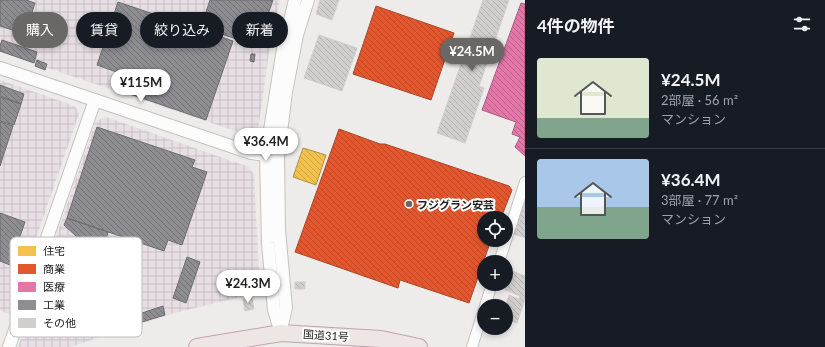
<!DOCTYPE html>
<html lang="ja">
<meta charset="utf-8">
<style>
body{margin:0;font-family:Lato,"Noto Sans JP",sans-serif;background:#242831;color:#f1f3f6;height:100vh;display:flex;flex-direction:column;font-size:15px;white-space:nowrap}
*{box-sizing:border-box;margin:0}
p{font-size:13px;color:#9ea1a6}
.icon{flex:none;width:22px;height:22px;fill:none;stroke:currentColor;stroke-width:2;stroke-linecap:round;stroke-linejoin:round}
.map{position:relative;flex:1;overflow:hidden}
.details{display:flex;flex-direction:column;background:#171b24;width:300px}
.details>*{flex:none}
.hud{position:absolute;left:12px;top:12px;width:380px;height:36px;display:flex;gap:8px}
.tools{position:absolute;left:477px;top:211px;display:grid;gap:8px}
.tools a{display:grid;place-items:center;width:36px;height:36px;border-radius:50%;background:#171b24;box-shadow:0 2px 6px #0003;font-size:20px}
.price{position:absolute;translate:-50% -34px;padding:0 9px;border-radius:14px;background:#fff;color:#222;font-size:13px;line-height:26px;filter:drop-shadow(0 1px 2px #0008)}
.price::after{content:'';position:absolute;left:50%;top:24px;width:12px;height:9px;margin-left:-6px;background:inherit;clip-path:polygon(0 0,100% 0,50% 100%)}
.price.selected{background:#696867;color:#fff}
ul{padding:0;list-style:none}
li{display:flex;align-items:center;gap:12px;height:100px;padding:0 12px}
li+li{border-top:1px solid #363941}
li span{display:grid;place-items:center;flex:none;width:112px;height:80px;border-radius:4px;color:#555}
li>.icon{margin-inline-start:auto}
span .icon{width:48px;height:48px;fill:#fffc;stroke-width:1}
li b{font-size:17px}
h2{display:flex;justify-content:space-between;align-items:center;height:48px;padding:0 12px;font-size:17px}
.chip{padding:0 14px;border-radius:18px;background:#171b24;box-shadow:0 2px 6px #0003;font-size:14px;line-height:36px}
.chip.selected{background:#696867;color:#fff}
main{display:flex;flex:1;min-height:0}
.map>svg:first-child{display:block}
.industrial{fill:url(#industrial-grid)}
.homes{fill:url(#homes-back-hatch);stroke:#b39140}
.shops{fill:url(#shops-back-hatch);stroke:#aa472a}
.health{fill:url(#health-back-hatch);stroke:#a95d80}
.industry{fill:url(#industry-back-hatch);stroke:#6d6d70}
.building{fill:url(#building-back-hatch);stroke:#d1cecc}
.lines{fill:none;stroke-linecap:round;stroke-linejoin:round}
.minor-casing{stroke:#c4c3c2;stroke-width:12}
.tertiary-casing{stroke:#c4c3c2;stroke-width:14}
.trunk-casing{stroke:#c0a3af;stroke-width:18}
.minor{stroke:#fcfcfc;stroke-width:10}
.tertiary{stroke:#fcfcfc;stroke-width:12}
.trunk{stroke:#eee6e5;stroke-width:16}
.poi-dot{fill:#696867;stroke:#fff;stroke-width:1.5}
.labels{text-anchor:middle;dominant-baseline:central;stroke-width:4;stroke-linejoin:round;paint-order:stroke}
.poi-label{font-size:11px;font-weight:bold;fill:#212121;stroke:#fff;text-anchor:start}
.street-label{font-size:11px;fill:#212121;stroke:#fff}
.key{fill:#fff;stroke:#bcbcbc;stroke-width:1}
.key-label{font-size:11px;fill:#212121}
</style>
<main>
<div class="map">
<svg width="525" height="347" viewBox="0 0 525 347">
<defs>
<pattern id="industrial-grid" width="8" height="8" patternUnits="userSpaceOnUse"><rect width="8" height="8" fill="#e7dfe4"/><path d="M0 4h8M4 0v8" fill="none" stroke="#c6bfc3"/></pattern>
<pattern id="homes-back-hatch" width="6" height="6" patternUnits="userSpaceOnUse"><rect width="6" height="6" fill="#f2c14e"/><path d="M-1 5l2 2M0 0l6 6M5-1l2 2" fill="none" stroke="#cfa644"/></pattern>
<pattern id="shops-back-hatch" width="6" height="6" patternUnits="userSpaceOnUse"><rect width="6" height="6" fill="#e4572e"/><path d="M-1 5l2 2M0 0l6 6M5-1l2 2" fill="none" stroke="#b84827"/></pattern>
<pattern id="health-back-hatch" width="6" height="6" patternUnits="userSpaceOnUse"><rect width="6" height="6" fill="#e377a8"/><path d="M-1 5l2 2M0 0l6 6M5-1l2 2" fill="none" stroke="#b86188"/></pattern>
<pattern id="industry-back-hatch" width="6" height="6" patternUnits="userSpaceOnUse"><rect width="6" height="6" fill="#8d8d92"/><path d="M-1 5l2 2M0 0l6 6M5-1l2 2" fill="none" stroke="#737377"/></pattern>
<pattern id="building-back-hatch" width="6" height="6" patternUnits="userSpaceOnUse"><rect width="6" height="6" fill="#d1cfcd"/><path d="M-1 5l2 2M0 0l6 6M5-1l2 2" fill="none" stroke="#b3b1b0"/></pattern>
</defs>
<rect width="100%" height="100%" fill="#eeecea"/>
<path class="industrial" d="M0,0H280L269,52L258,131L250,136L0,52Z
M0,80L75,106L79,114L10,314L0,311Z
M106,117L249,167L254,175L260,292L171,314L70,347H18L96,121Z"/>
<path class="homes" d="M303,148L326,155L316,185L293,177Z"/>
<path class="shops" d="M376,6L454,33L431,100L353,74Z
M339,129L380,144H385L509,186L512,190L501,218H484V240H491L469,303L400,280L398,288L295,252Z"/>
<path class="health" d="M521,3L525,4V156L515,147L520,137L512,134L516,122L482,110Z"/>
<path class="industry" d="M0,0H26L35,3L25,34L0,26Z
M210,0H273L257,46L201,27Z
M118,2L233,41L206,120L130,94L133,87L119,82L122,74L97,65Z
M2,40L37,52L34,63L0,51V46Z
M251,54H255L254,62L250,61Z
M37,60L47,64L45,70L35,66Z
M0,85L24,94L21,104L0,96Z
M0,97L21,104L14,125L0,121Z
M0,122L13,126L0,166Z
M97,127L195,160L192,167L207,172L182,245L168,240L164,251L67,218Z
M0,213L25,222L10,265L0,261Z
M67,218L108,232L104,246L76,236L64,225Z
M187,257L200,262L186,303L173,298Z
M163,306L165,315L129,326L127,318Z"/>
<path class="building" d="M320,0H339L332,20L316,14Z
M483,0H509L479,86L484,88L465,143L437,133Z
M319,35L357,48L342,91L304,78Z
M525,200V238L514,234Z
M512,271L525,276V299L517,323L506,319V306H505L509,295L519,299L520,296L505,290Z
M295,282H305V289H295Z
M252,298L254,309L245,311L243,300Z"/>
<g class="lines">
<defs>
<path id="minor" d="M499,262L525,182
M485,306L492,284
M472,347L484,309"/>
<path id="tertiary" d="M0,68L251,153L273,156
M281,329L286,308L279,230L278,156L286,92L297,35L308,0
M281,333L274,310L268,243L266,155L283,49L295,0
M9,347L95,100"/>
<path id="trunk" d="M197,347L281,333L381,339L419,347"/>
</defs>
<use href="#minor" class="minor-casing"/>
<use href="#tertiary" class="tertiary-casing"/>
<use href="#trunk" class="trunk-casing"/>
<use href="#minor" class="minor"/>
<use href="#tertiary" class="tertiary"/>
<use href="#trunk" class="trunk"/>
</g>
<circle class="poi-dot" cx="409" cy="204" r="4"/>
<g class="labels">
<g class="poi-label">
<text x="417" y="204">フジグラン安芸</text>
</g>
<g class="street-label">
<text transform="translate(326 335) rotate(4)">国道31号</text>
</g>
</g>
<rect x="10" y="237" width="132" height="100" rx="6" class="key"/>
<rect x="18" y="246" width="18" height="10" fill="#f2c14e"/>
<rect x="18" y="264" width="18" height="10" fill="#e4572e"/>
<rect x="18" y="282" width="18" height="10" fill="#e377a8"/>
<rect x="18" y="300" width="18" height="10" fill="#8d8d92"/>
<rect x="18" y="318" width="18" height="10" fill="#d1cfcd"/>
<g class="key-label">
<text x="43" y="255">住宅</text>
<text x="43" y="273">商業</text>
<text x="43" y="291">医療</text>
<text x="43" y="309">工業</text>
<text x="43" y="327">その他</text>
</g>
</svg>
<div class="tools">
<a><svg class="icon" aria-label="locate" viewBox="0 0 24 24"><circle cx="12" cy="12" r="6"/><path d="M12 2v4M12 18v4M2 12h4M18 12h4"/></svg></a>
<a>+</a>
<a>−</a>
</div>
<b class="price selected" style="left:472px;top:72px">¥24.5M</b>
<b class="price" style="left:141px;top:103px">¥115M</b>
<b class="price" style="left:266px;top:162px">¥36.4M</b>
<b class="price" style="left:248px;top:304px">¥24.3M</b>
<div class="hud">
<a class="chip selected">購入</a>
<a class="chip">賃貸</a>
<a class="chip">絞り込み</a>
<a class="chip">新着</a>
</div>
</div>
<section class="details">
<h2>4件の物件<svg class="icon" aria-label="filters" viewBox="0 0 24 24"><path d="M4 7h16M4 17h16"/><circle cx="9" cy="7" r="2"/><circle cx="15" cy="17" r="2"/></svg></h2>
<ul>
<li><span style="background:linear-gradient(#dfe7d0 75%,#7fa58c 0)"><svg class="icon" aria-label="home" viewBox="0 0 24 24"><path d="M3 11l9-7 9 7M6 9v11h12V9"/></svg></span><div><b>¥24.5M</b><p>2部屋 · 56 m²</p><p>マンション</p></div></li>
<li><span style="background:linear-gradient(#a9c7e8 60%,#7fa58c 0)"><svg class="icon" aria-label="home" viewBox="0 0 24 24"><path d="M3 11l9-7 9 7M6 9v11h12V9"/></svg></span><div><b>¥36.4M</b><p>3部屋 · 77 m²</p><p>マンション</p></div></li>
</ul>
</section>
</main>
